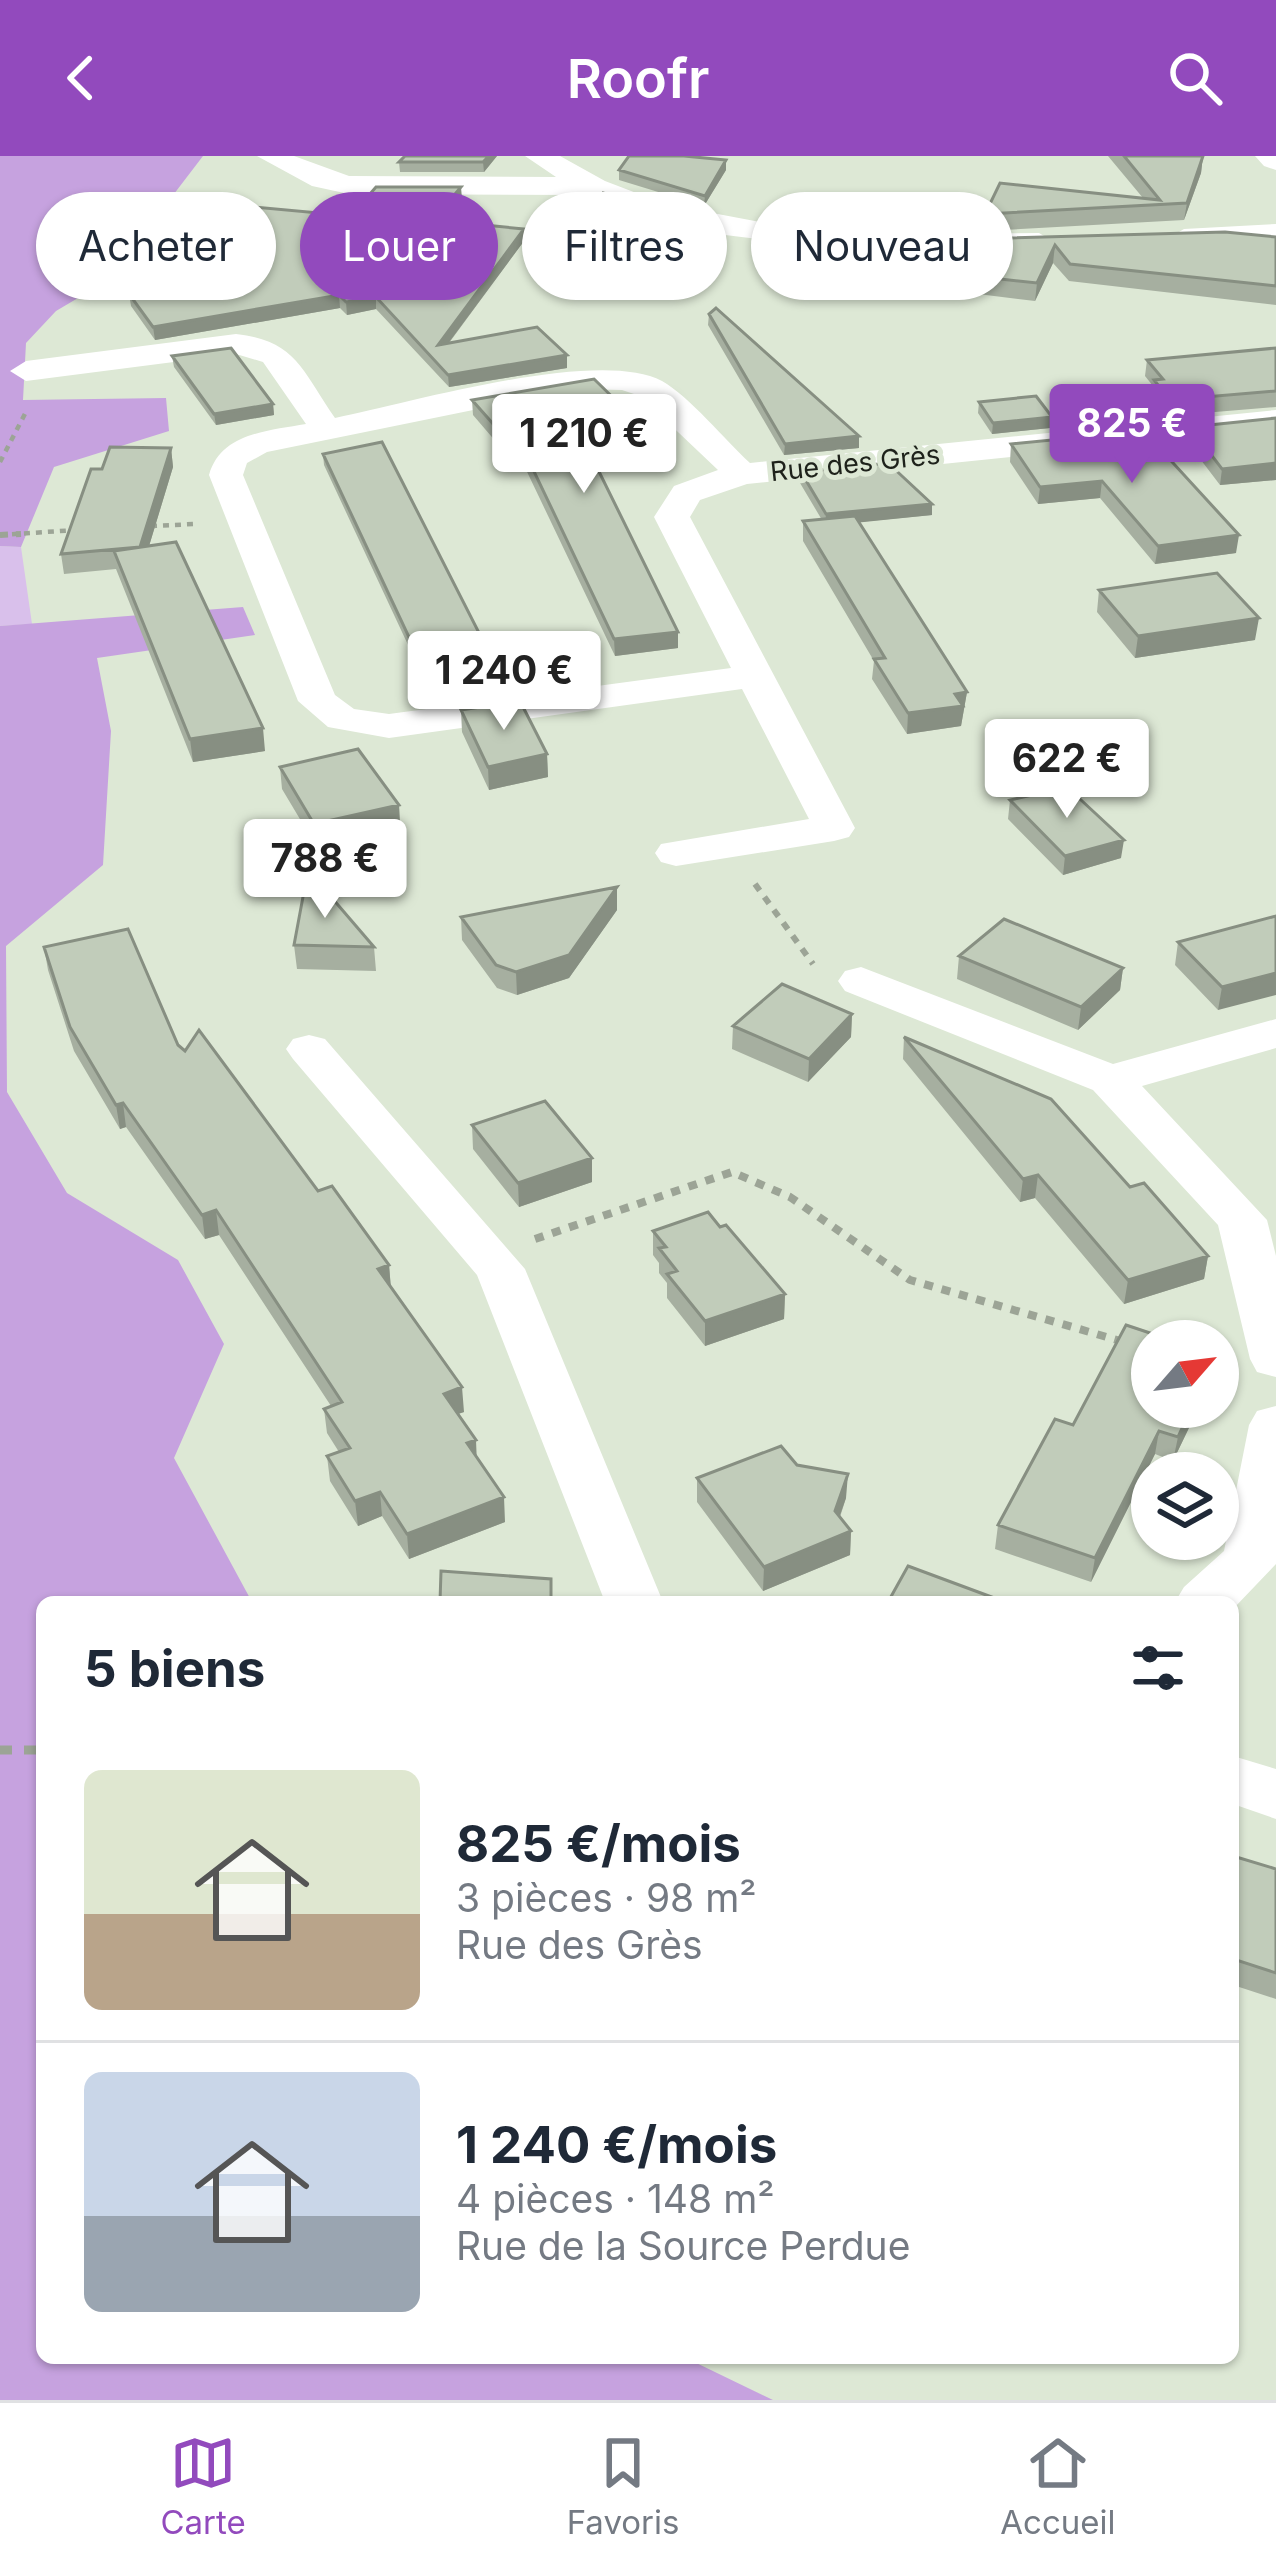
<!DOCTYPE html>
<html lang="fr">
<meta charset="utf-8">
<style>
body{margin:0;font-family:Inter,sans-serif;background:#f6f6f7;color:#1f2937;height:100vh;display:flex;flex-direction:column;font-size:45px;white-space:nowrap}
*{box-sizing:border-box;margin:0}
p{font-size:39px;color:#747a83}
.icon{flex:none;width:66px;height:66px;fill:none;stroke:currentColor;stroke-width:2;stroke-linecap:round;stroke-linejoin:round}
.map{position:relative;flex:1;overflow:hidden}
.sheet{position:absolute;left:36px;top:1440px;width:1203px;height:768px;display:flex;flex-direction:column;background:#fff;border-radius:18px;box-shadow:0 3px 9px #0004}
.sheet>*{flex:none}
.hud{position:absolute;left:36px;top:36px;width:1206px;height:108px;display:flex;gap:24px}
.needle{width:78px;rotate:62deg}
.controls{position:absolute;left:1131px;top:1164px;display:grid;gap:24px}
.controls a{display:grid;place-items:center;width:108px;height:108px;border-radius:50%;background:#fff;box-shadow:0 3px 9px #0004;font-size:60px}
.price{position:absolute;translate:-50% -102px;padding:0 27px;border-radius:12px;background:#fff;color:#222;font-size:39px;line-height:78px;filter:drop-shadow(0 3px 6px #0008)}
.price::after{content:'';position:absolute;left:50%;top:72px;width:36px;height:27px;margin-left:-18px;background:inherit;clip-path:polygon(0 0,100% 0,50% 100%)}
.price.selected{background:#924abd;color:#fff}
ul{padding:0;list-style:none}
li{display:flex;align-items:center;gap:36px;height:300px;padding:0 48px}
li+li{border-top:3px solid #e0e1e3}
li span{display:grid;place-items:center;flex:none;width:336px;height:240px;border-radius:18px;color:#555}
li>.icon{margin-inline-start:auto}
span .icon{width:144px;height:144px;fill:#fffc;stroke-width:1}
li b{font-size:51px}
h2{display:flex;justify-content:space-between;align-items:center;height:144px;padding:0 48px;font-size:51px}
.pill{padding:0 42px;border-radius:54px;background:#fff;box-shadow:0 3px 9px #0004;font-size:42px;line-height:108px}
.pill.selected{background:#924abd;color:#fff}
header{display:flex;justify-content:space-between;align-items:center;height:156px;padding:0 48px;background:#924abd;color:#fff;font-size:54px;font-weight:600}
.dock{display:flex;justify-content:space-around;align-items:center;height:168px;border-top:3px solid #e0e1e3;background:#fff;font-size:33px;color:#747a83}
.dock a{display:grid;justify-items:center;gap:6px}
.dock .selected{color:#924abd}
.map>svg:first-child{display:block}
.green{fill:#d9c0eb}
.forest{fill:#c6a2df}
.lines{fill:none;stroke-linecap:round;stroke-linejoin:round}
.path-far3{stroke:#9ca496;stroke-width:4.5;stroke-dasharray:6 6;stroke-linecap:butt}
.path-far2{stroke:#9ca496;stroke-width:6;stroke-dasharray:8 8;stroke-linecap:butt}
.path-far1{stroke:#9ca496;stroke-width:8;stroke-dasharray:9 9;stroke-linecap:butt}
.path{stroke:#9ca496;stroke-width:9;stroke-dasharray:12 12;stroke-linecap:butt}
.minor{fill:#fff;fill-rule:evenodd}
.tertiary{fill:#fff;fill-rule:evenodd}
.wall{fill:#a6afa0}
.shaded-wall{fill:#878f82}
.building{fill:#c1ccba;stroke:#878f82;stroke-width:3}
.labels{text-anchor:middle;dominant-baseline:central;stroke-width:10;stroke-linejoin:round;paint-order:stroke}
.far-street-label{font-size:27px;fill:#1e221b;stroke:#dde8d5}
</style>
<header><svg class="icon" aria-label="back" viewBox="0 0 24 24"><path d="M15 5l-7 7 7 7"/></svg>Roofr<svg class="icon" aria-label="search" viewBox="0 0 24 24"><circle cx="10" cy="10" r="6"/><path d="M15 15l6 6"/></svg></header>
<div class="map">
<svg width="1276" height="2244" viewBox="0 0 1276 2244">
<rect width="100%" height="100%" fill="#dde8d5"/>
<path class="green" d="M0,390L21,391L32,468L0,470Z"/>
<path class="forest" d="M0,0H203L164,51L144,103L56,155L26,187L23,244L166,242L169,275L54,311L21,391L0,390Z
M243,451L255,479L97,502L111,575L103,709L6,790L7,936L67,1037L178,1104L224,1188L174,1302L252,1446H42V2202H686L773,2244H0V470Z"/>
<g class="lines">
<path class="path-far3" d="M0,306L27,254
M151,370L195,368
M0,379L76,374"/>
<path class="path-far2" d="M0,379L21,378
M755,728L813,808"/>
<path class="path-far1" d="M535,1083L732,1016L790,1041L910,1124L1124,1186"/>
<path class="path" d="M0,1594H42"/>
<path class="minor" d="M257,0H294L349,20L556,21L525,0H560L605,25L665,48L781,70L911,78L1039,77L1054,86L1039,95L846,94L717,78L644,60L588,39L349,38L312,30Z
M1276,68V86L1184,91L1169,82L1184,73Z
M236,178C297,185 302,215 335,262C410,247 598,191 662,225C690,241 725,284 750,307L1276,254V274L747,328L700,344L690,361L855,672L849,681L834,685L676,710L661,706L655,697L661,688L809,663L742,533L389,582L328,571L298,545L209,319C221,277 267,275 306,268L263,206L236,198L26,225L10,215L26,205ZM577,233L622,234L640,240L718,314L674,330L654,361L731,512L389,558L354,553L335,539L243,319L247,307L267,296Z
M861,811L1113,908L1276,863V892L1142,930L1267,1064L1276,1100V1221L1257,1216L1250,1203L1218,1069L1093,934L845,835L838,825L845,815Z
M309,879L325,883L525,1113L663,1446H605L477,1119L293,903L286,893L293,883Z
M1276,1250V1408L1233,1453V1446H1175L1184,1431L1224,1395L1249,1269L1257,1255Z
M1233,1600L1276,1613V1663L1233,1648Z"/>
<path class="tertiary" d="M1255,0H1276V14L1264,10Z"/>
</g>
<path class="wall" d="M405,0H497L484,16H400L399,6Z
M1108,0H1203L1201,17L1184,64L984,75L985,58L1143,42Z
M619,14H726L704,50L619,24Z
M462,43L443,65L524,73V85L449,187L567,212L449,231L376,153L347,159L340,152L155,184L131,150L129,138L351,60Z
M690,64V74L678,94L578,82L577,72Z
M1276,81V149L1069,125L1053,107L1035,145L954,135L956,118L973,83Z
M709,158L859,280V292L784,299L708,169Z
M1276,192V251L1167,260L1152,240L1153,230L1145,220L1147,204Z
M172,200L273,248L274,259L216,269L174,211Z
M472,244L638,281L586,291L678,476V492L615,500L519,299L509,301L473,259Z
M979,246L1050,272L992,278L978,257Z
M1276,262V324L1220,329L1188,287L1190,271Z
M1011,288L1079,292L1236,397L1155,408L1100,342L1038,348L1010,306Z
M171,292L173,311L149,390L265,595L193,606L116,413L64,418L61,398L102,313Z
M323,298L505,538L447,546L428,506H416L324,309Z
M801,316L932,359L859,366L967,536L961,570L907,578L872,523L874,505L803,385V365L822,364L800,327Z
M1099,434L1255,484L1135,502L1097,456Z
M461,554L547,598L548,621L489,634L462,576Z
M280,611L399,649L400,671L316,690L282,633Z
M1010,644L1121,702L1063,719L1008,663Z
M617,731V754L569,822L517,839L497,832L462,784L461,761Z
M1276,760L1218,854L1175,809L1178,786Z
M294,789L374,791L376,815L297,813Z
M44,791L178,889L389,1109L391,1132L464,1256L458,1258L505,1366L409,1403L382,1360L358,1370L330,1325L327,1300L339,1296L327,1277L324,1253L331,1250L219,1079L205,1083L126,971L120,973L74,895L48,814Z
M959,800L1123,812L1120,834L1078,874L957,823Z
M852,858L851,881L808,926L732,893L733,870Z
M904,881L1130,1031L1208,1100L1204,1123L1124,1148L1035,1042L1020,1046L903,903Z
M472,969L592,1002V1026L519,1051L473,993Z
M720,1071L785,1138L784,1163L705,1190L667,1142V1127L659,1117V1107L653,1099V1075Z
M1199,1251L1173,1305L1155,1298L1091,1426L995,1393L998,1369L1073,1269Z
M697,1322L846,1342L840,1361L851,1375L850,1399L763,1435L697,1346Z
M1233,1700L1276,1713V1843L1233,1829Z"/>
<path class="shaded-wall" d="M489,0H497L484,16L483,6Z
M1203,0L1201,17L1184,64L1187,47Z
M726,4V14L704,50L705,40Z
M461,31L462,43L434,75L433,64Z
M690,64V74L678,94L679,83Z
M524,73V85L438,201V189Z
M1055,89L1053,107L1035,145L1037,127Z
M339,139L340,152L155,184L153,171Z
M376,141V153L347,159L346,146Z
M567,199V212L449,231L448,219Z
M273,248L274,259L216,269L214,258Z
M1052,261L1050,272L992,278L993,267Z
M638,266V281L580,292V277Z
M859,280V292L784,299L785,288Z
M519,284V299L509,301V286Z
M171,292L173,311L143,410L140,391Z
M1276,307V324L1220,329L1222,313Z
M1102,325L1100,342L1038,348L1040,331Z
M932,348V359L825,370L826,358Z
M1239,379L1236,397L1155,408L1158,390Z
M1259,462L1255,484L1135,502L1138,480Z
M678,476V492L615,500L614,483Z
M504,526L505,538L447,546V534Z
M967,536L961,570L907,578L908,557L955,538Z
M263,572L265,595L193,606L190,583Z
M547,598L548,621L489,634L488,611Z
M399,649L400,671L316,690L314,668Z
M1124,684L1121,702L1063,719L1065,700Z
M617,731V754L569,822L517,839L516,816Z
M1123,812L1120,834L1078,874L1081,851Z
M1276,817V839L1218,854L1222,831Z
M852,858L851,881L808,926L809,903Z
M123,947L126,971L120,973L116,949Z
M592,1002V1026L519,1051L518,1027Z
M1038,1019L1035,1042L1020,1046L1023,1023Z
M216,1054L219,1079L205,1083L202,1059Z
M1208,1100L1204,1123L1124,1148L1128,1124Z
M389,1109L391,1134L378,1113Z
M785,1138L784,1163L705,1190V1165Z
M462,1231L464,1256L445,1262L444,1238Z
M1192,1251H1199L1173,1305L1178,1281Z
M1159,1275L1155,1298L1091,1426L1095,1402Z
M476,1284L477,1309L467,1287Z
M848,1318L846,1342L833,1379L835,1355Z
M380,1336L382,1360L358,1370L355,1345Z
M504,1341L505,1366L409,1403L407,1378Z
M851,1375L850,1399L763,1435L764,1411Z"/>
<path class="building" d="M405,0H489L483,6H399Z
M629,0H684L726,4L705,40L619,14Z
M1124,0H1203L1187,47L985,58L1000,27L1160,44Z
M376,31H461L433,64L524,73L438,189L537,171L567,199L448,219L376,141L346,146L339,139L153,171L129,138L222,48L351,60Z
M603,37L690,64L679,83L577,72Z
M1225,76L1276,81V130L1070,108L1055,89L1037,127L956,118L973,83Z
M716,152L859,280L785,288L709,158Z
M231,192L273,248L214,258L172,200Z
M1276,192V235L1170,244L1154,224L1163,223L1147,204Z
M594,223L638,266L580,277L678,476L614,483L519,284L509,286L472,244Z
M1036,240L1052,261L993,267L979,246Z
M1276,262V307L1222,313L1190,271Z
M1072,282L1079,292L1152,284L1239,379L1158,390L1102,325L1040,331L1011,288Z
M382,286L504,526L447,534L428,494H415L323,298Z
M110,291L171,292L140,391L61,398L91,313H102Z
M888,307L932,348L826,358L801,316Z
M855,360L967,536L955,538L963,550L908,557L874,503L885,502L803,365Z
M176,386L263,572L190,583L114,395Z
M1217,417L1259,462L1138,480L1099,434Z
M520,545L547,598L488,611L461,554Z
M358,593L399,649L314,668L280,611Z
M1067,631L1124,684L1065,700L1010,644Z
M308,714L374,791L294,789Z
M617,731L569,799L516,816L496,809L461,761Z
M1276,760V817L1222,831L1178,786Z
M1004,763L1123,812L1081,851L959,800Z
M128,773L178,889L185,895L199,874L318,1035L332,1030L389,1109L378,1113L462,1231L444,1238L476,1284L467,1287L504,1341L407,1378L380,1336L355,1345L327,1300L350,1292L324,1253L342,1246L216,1054L202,1059L123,947L116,949L70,871L44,791Z
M782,828L852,858L809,903L733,870Z
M904,881L1051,943L1130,1031L1144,1027L1208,1100L1128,1124L1038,1019L1023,1023Z
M545,945L592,1002L518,1027L472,969Z
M708,1056L720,1071L726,1069L785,1138L705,1165L667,1118L677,1115L659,1092L666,1091L653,1075Z
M1126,1169L1174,1185H1152V1251H1192L1178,1281L1159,1275L1095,1402L998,1369L1055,1263L1073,1269Z
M781,1290L797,1309L848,1318L835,1355L851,1375L764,1411L697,1322Z
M908,1410L997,1443L996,1446H888Z
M441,1415L551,1423V1446H440Z
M1233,1700L1276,1713V1817L1233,1803Z"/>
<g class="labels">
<g class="far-street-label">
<text transform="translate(855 307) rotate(-6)">Rue des Grès</text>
</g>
</g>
</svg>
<div class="controls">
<a><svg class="needle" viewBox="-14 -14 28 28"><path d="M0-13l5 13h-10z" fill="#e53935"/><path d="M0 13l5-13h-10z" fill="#747a83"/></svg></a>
<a><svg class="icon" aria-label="layers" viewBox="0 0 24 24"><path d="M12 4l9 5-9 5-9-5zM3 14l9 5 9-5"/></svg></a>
</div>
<b class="price selected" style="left:1132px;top:330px">825 €</b>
<b class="price" style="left:584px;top:340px">1 210 €</b>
<b class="price" style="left:504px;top:577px">1 240 €</b>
<b class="price" style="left:1067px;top:665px">622 €</b>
<b class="price" style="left:325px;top:765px">788 €</b>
<div class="hud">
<a class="pill">Acheter</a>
<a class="pill selected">Louer</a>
<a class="pill">Filtres</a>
<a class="pill">Nouveau</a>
</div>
<section class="sheet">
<h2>5 biens<svg class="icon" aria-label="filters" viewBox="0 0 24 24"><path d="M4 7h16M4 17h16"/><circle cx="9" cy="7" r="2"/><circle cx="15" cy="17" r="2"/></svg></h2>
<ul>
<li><span style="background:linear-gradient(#dfe7d0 60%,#b9a48a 0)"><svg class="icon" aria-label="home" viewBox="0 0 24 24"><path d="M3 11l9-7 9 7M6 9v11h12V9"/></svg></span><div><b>825 €/mois</b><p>3 pièces · 98 m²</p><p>Rue des Grès</p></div></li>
<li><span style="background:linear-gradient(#c9d6e8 60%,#9aa5b1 0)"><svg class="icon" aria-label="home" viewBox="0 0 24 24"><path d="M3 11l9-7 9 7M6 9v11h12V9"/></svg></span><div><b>1 240 €/mois</b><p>4 pièces · 148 m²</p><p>Rue de la Source Perdue</p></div></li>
</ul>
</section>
</div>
<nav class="dock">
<a class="selected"><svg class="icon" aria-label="map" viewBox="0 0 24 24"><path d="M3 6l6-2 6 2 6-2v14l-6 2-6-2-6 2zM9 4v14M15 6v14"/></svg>Carte</a>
<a><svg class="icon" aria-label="saved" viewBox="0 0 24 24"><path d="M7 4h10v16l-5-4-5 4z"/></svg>Favoris</a>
<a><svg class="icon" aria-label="home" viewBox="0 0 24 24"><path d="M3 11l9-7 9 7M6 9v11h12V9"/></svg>Accueil</a>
</nav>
